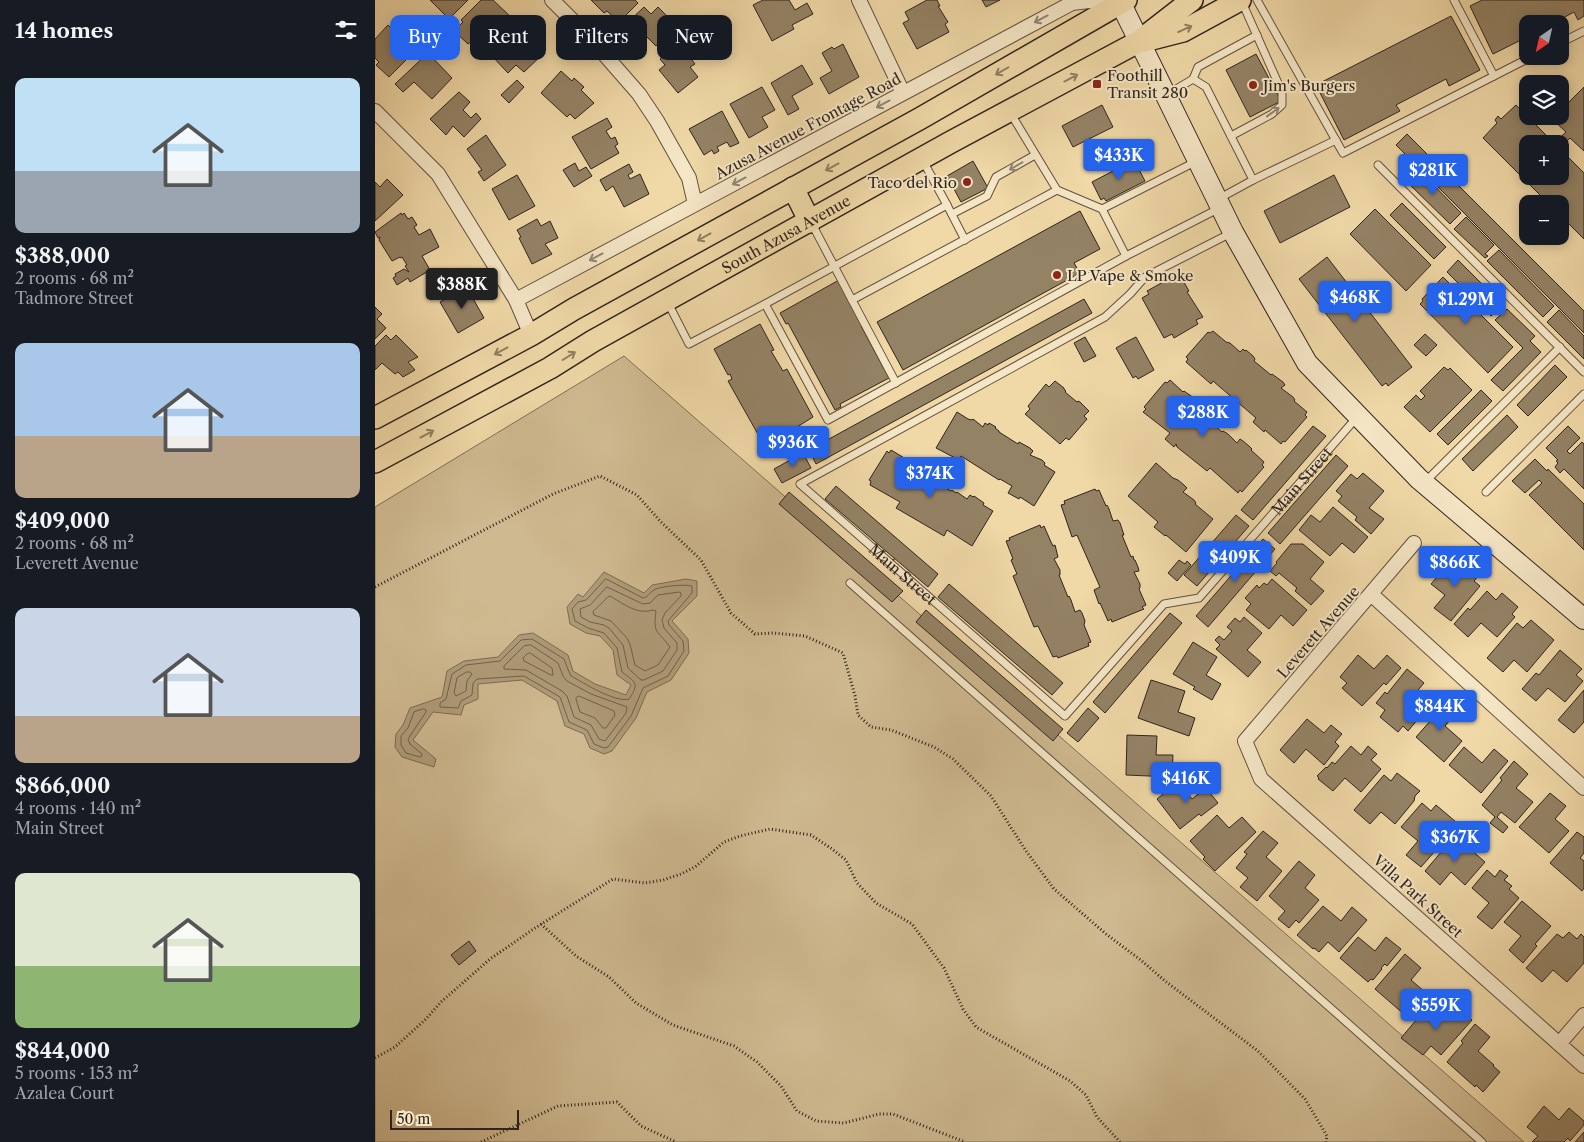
<!DOCTYPE html>
<meta charset="utf-8">
<style>
body{margin:0;font-family:"Libre Caslon Text",serif;background:#20242c;color:#f1f3f6;height:100vh;display:flex;flex-direction:column;font-size:19px;white-space:nowrap}
*{box-sizing:border-box;margin:0}
p{font-size:16px;color:#9ea1a6}
.icon{flex:none;width:28px;height:28px;fill:none;stroke:currentColor;stroke-width:2;stroke-linecap:round;stroke-linejoin:round}
.map{position:relative;flex:1;overflow:hidden}
.sheet{display:flex;flex-direction:column;background:#171b24;width:375px}
.sheet>*{flex:none}
.banner{position:absolute;left:15px;top:15px;width:475px;height:45px;display:flex;gap:10px}
.needle{width:32px;rotate:214deg}
.fabs{position:absolute;left:1144px;top:15px;display:grid;gap:10px}
.fabs a{display:grid;place-items:center;width:50px;height:50px;border-radius:10px;background:#171b24;box-shadow:0 2px 12px #0003;font-size:25px}
.scale{position:absolute;left:15px;bottom:12px;width:129px;box-sizing:border-box;padding-left:5px;border:2px solid #30241e;border-top:0;font-size:14px;line-height:18px;white-space:nowrap;color:#30241e;-webkit-text-stroke:4px #f5e6c6;paint-order:stroke}
.price{position:absolute;translate:-50% -42px;padding:0 11px;border-radius:5px;background:#2563eb;color:#fff;font-size:16px;line-height:32px;filter:drop-shadow(0 1px 2px #0008)}
.price::after{content:'';position:absolute;left:50%;top:30px;width:15px;height:11px;margin-left:-8px;background:inherit;clip-path:polygon(0 0,100% 0,50% 100%)}
.price.selected{background:#222;color:#fff}
ul{padding:0;list-style:none}
li{display:grid;align-content:center;gap:10px;height:265px;padding:0 15px}
li span{display:grid;place-items:center;height:155px;border-radius:10px;color:#555}
li>.icon{margin-inline-start:auto}
span .icon{width:90px;height:90px;fill:#fffc;stroke-width:1}
li b{font-size:21px}
h2{display:flex;justify-content:space-between;align-items:center;height:60px;padding:0 15px;font-size:21px}
.tag{padding:0 18px;border-radius:10px;background:#171b24;box-shadow:0 2px 12px #0003;font-size:18px;line-height:45px}
.tag.selected{background:#2563eb;color:#fff}
main{display:flex;flex:1;min-height:0}
.map>svg:first-child{display:block}
.green{fill:#cfb990;stroke:#806e57}
.water{fill:#af9b78;stroke:#7c6b54}
.lines{fill:none;stroke-linecap:round;stroke-linejoin:round}
.shore{stroke:#70604b;stroke-width:1}
.building{fill:#948265;stroke:#30241e}
.lane-casing{stroke:#605140;stroke-width:9}
.street-casing{stroke:#605140;stroke-width:16}
.secondary-casing{stroke:#30241e;stroke-width:22}
.primary-casing{stroke:#30241e;stroke-width:24}
.path{stroke:#30241e;stroke-width:3;stroke-dasharray:1 2.5;stroke-linecap:butt}
.lane{stroke:#f5e6c6;stroke-width:7}
.street{stroke:#f5e6c6;stroke-width:14}
.secondary{stroke:#f5e6c6;stroke-width:20}
.primary{stroke:#f0d8a7;stroke-width:21}
.oneway{stroke:#928572}
.oneway2{stroke:#907e62}
.poi-dot{fill:#8f2418;stroke:#f5e6c6;stroke-width:2}
.labels{text-anchor:middle;dominant-baseline:central;stroke-width:4;stroke-linejoin:round;paint-order:stroke}
.poi-label{font-size:15px;fill:#30241e;stroke:#f5e6c6;text-anchor:start}
.street-label{font-size:15px;fill:#30241e;stroke:#f5e6c6}
</style>
<main>
<section class="sheet">
<h2>14 homes<svg class="icon" aria-label="filters" viewBox="0 0 24 24"><path d="M4 7h16M4 17h16"/><circle cx="9" cy="7" r="2"/><circle cx="15" cy="17" r="2"/></svg></h2>
<ul>
<li><span style="background:linear-gradient(#bfe0f5 60%,#9aa5b1 0)"><svg class="icon" aria-label="home" viewBox="0 0 24 24"><path d="M3 11l9-7 9 7M6 9v11h12V9"/></svg></span><div><b>$388,000</b><p>2 rooms · 68 m²</p><p>Tadmore Street</p></div></li>
<li><span style="background:linear-gradient(#a9c7e8 60%,#b9a48a 0)"><svg class="icon" aria-label="home" viewBox="0 0 24 24"><path d="M3 11l9-7 9 7M6 9v11h12V9"/></svg></span><div><b>$409,000</b><p>2 rooms · 68 m²</p><p>Leverett Avenue</p></div></li>
<li><span style="background:linear-gradient(#c9d6e8 70%,#b9a48a 0)"><svg class="icon" aria-label="home" viewBox="0 0 24 24"><path d="M3 11l9-7 9 7M6 9v11h12V9"/></svg></span><div><b>$866,000</b><p>4 rooms · 140 m²</p><p>Main Street</p></div></li>
<li><span style="background:linear-gradient(#dfe7d0 60%,#8fb573 0)"><svg class="icon" aria-label="home" viewBox="0 0 24 24"><path d="M3 11l9-7 9 7M6 9v11h12V9"/></svg></span><div><b>$844,000</b><p>5 rooms · 153 m²</p><p>Azalea Court</p></div></li>
</ul>
</section>
<div class="map">
<svg width="1209" height="1142" viewBox="0 0 1209 1142">
<rect width="100%" height="100%" fill="#f0d8a7"/>
<filter id="stains"><feTurbulence type="fractalNoise" baseFrequency=".004" numOctaves="4"/><feColorMatrix values="0 0 0 0 .2 0 0 0 0 .09 0 0 0 0 .02 0 0 0 .5 -.17"/></filter>
<radialGradient id="worn" r=".72"><stop offset=".6" stop-color="#630" stop-opacity="0"/><stop offset="1" stop-color="#630" stop-opacity=".3"/></radialGradient>
<path class="green" d="M249,356L1149,1142H0V507Z"/>
<path class="water" d="M229,572L269,593L277,585L311,579L322,581V596L297,621L313,639L314,653L296,680L272,692L261,718L237,751L229,754L215,748L209,734L190,726L182,701L147,680L103,684V699L89,705L86,715L58,712L38,740L61,759L59,767L27,757L20,747L21,734L28,725L35,708L67,697L72,671L89,661L123,657L144,635L158,633L193,655L198,671L220,684L251,695L256,685L242,675L238,650L225,636L211,633L195,624L192,607L203,594L208,597Z"/>
<g class="lines">
<path class="shore" d="M231,579L268,598C274,597 275,591 281,589C288,586 310,584 317,586V593L293,621L294,625L308,641L309,651L293,676L268,688L256,716L233,747L229,748L219,744L212,730L194,722L185,697L149,676L102,679L98,683L97,695L86,701L83,708L65,707V703L71,699L77,674L91,665L125,661L146,640L157,639L189,659L194,672L196,676C209,683 240,703 254,699C265,683 260,682 247,672L242,648L229,633L213,628L200,621L197,609L203,602L211,600Z
M232,587L268,604L275,603L283,595L304,592L306,593V596L290,613L287,620L289,628L302,643V650L288,671L269,680H266L253,668L248,645L234,628L229,625L215,622L206,617L205,609L215,605Z
M233,597L235,596C249,604 262,615 278,610L281,611C278,635 282,629 295,647L283,665L270,671L260,665L255,644L252,638L236,621L219,615L218,612Z
M156,645L183,663L188,676L192,681L216,694L252,707L251,713L230,741L224,739L216,725L199,717L192,696L187,691L151,670L129,669V666L149,646Z
M155,653L177,668L178,675H176L149,661L148,658L152,654Z
M92,672H95L97,674L92,681L91,691L81,696L79,693L82,678Z
M202,697L204,696L239,711L240,715L231,728H228L220,718L205,712L201,699Z
M49,709L51,710V712L33,739L35,744L47,754V756L45,757L31,753L26,745V736L33,728L39,712Z"/>
</g>
<path class="building" d="M55,0H93L74,19Z
M106,0H118L139,20L108,52L97,41L93,44L79,31L88,22L86,20Z
M216,0H260L263,3L244,22L232,11L229,13Z
M388,0H414L420,10L432,3L438,14L417,25L419,29L397,41L378,5Z
M552,0H562L565,6H563L573,22L570,24L574,32L542,49L528,23L534,20L530,12Z
M607,0H625L611,7Z
M1107,0H1209V16L1203,20L1199,12L1177,24H1152V37L1118,54L1095,6Z
M269,7L276,14L283,7L301,25L281,46L270,35V37L264,43L248,27Z
M1076,16L1105,70L1074,86L1071,79L1021,105L1025,111L969,140L941,85Z
M25,23L40,38L33,45L39,52L14,77L1,65L4,62L0,58V39L13,25L18,30Z
M137,34L147,44L154,37L170,52L149,72L141,65L133,73L116,55L121,50L120,49L122,47L120,45L123,43L126,46Z
M313,36L319,44L310,51L320,64L315,67L323,77L303,93L284,70L290,65L285,59Z
M468,44L484,77L454,94L445,78L457,71L447,53L457,47L459,49Z
M53,53L77,78L57,99L39,82L28,92L20,84Z
M881,54L906,101L875,117L851,70Z
M427,65L438,84L417,96L424,109L413,115L396,83Z
M186,71L197,81L199,78L209,87L206,90L219,103L200,119L195,114L192,117L166,93Z
M142,80L149,87L134,103L126,95Z
M387,87L400,110L387,117L393,127L374,138L355,104Z
M1209,87V151L1195,138L1185,148V144H1152V176H1185V149L1209,173V239L1185,215V204H1174L1108,138L1122,123L1120,120L1123,116L1126,119L1141,105L1179,143L1191,132L1177,119L1179,116H1185V111Z
M84,92L95,102L88,110L96,118L101,113L106,119L89,137L78,126L71,135L55,119Z
M727,105L738,127L698,147L687,126Z
M347,111L364,143L355,147L352,142L342,147L344,151L339,154L337,150L329,155L314,129Z
M232,118L237,127L231,131L236,139L240,137L243,144L240,146L244,153L216,169L197,137Z
M1032,134L1209,311V333L1021,145Z
M111,135L131,165L109,181L103,172L107,170L92,149Z
M759,160L770,181L731,201L729,198L726,200L717,182Z
M598,161L613,188L586,202L572,176Z
M200,163L204,171L211,167L217,176L199,187L188,170Z
M254,164L258,172L253,175L255,179L265,174L274,194L249,207L238,186L231,191L225,180Z
M1042,168L1086,213L1075,224L1030,180Z
M142,175L160,206L134,220L117,189Z
M959,175L975,207L905,243L889,211Z
M12,179L28,195L0,221V182L5,187Z
M1027,203L1071,247L1059,259L1015,215Z
M1000,209L1056,265L1031,291L975,234Z
M705,211L725,249L699,263L705,273L528,370L502,322Z
M26,213L27,215L29,213L33,219L37,217L42,225L39,227L44,235L55,229L64,247L47,256L55,270L35,282L33,278L22,285L18,278L21,276L20,274L29,269L34,272L30,266L32,265L27,257L25,258V257L17,261L4,240L5,237L3,238L0,232Z
M1091,217L1119,245L1110,254L1113,256L1110,258L1079,229Z
M162,219L166,226L175,221L183,238L170,244L177,254L157,264L144,238L146,237L142,230Z
M1124,250L1179,306L1168,317L1112,261Z
M952,257L1037,367L1013,386L1011,383L1007,386L924,279Z
M1083,260L1128,305L1116,316L1072,272Z
M797,277L799,281L806,277L814,291L812,292L828,317L821,320L823,324L799,338L797,334L789,338L767,298L774,294L772,291Z
M1068,277L1138,347L1113,373L1045,304L1048,301L1047,299Z
M464,280L488,325L486,326L514,378L465,404L466,407L460,410L413,323L411,324L405,313Z
M90,288L94,297L96,295L109,318L83,333L65,302Z
M709,299L717,313L441,464L434,450Z
M0,307L7,314L2,319L11,328L0,339Z
M1132,309L1160,336L1155,341L1166,352L1128,391L1116,380L1148,348L1120,320Z
M1184,310L1209,336V359L1172,322Z
M385,324L399,350L396,351L408,371L412,369L438,417L414,432L418,439L397,452L392,443L389,445L353,381L357,379L355,374L353,375L339,349Z
M838,331L851,342L855,343L865,352L868,349L870,351L871,350L878,356L880,359L879,361L896,375L897,374L908,382L910,385L906,388L918,397L920,400L919,401L932,412L930,415L932,417L910,442L908,441L906,444L890,430L889,432L878,422L881,418L838,381L836,384L811,362L813,359L811,357L833,332L835,333Z
M1050,334L1062,345L1051,356L1039,345Z
M11,335L16,340L21,335L43,357L33,362L40,370L28,377L23,372L20,374L7,363L0,370V346Z
M710,337L721,356L709,362L699,343Z
M761,337L779,370L763,379L761,376L758,378L741,348L753,341Z
M1180,365L1192,377L1153,416L1142,405Z
M1069,367L1073,370L1075,368L1097,390L1055,432L1029,407L1041,395L1046,400L1050,396L1045,391Z
M795,380L808,392L809,391L819,398L822,401L818,405L829,413L832,416L831,418L847,432L848,431L853,434L862,443L865,439L868,441L874,446L877,449L876,450L889,462L887,465L889,467L867,492L865,490L863,493L835,468L832,471L802,447L801,444L799,447L790,439L795,433L768,412L771,409L769,407L790,382L792,383Z
M680,381L689,388V389L691,391L690,392L702,402L703,401L705,402L714,411L709,416L712,419L694,440L691,438L685,444L650,414L655,409L653,406L671,384L674,387Z
M1106,390L1117,401L1073,445L1062,434Z
M582,412L593,419L597,420L598,419L608,427L610,423L613,425L614,423L621,427L620,428L624,431V432L643,444L644,442L655,448L658,451L655,455L667,460L670,463L669,465L680,472L659,506L645,497L644,499L633,493L637,486L625,479L624,480L586,456L584,460L561,448Z
M1132,415L1143,427L1098,471L1087,459Z
M938,426L951,436L878,520L866,510Z
M1193,426L1205,438L1192,451L1195,454L1207,442L1209,444V489L1189,469L1185,473L1180,467L1183,463L1181,461L1183,460L1171,448Z
M516,450L531,459L535,460L536,459L544,463L543,464L546,466L543,470L555,476L558,478L557,480L576,491L577,490L581,493L582,492L592,499L595,495L598,497L599,496L609,503L608,505L618,511L597,546L572,530L569,536L521,508L525,502L495,485L496,481L494,480L512,451L514,453Z
M428,453L436,468L407,483L399,469Z
M961,455L973,466L905,544L893,533Z
M1160,459L1172,471L1173,469L1209,504V550L1154,495L1167,483L1164,480L1150,493L1137,481Z
M781,463L798,478L803,480L809,485L812,488L808,492L819,500L821,503L820,504L838,519L811,552L791,535L790,536L779,527L783,522L753,496Z
M988,473L1009,491L994,508L1009,519L996,534L980,520L982,517L963,501L967,496L961,491L976,474L982,479Z
M461,486L563,574L553,587L450,499Z
M720,489L721,491L724,490L731,506L732,505L734,509L738,521L743,520L745,523L749,535H747L756,557L758,556L759,560H760L763,567L764,571L759,572L765,584V588L764,589L771,605L767,607L769,609L737,622L736,619L733,621L725,603L724,604L719,590L725,587L702,535L697,537L686,505L690,504L689,501Z
M414,492L528,591L517,602L404,504Z
M958,507L993,537L979,553L967,543L955,556L924,530L936,515L945,522Z
M861,515L874,526L822,586L809,575Z
M665,525L666,528L669,526L676,542L678,546L680,545L683,557L679,559L685,570V575H684L693,597L694,596L696,600L700,612L705,610L707,613L710,621L709,625L716,642L713,643L714,646L683,658L682,656L678,657L663,626L659,627L638,576L642,574L636,560L638,559L631,541L635,540L634,538Z
M888,539L900,549L833,627L821,616Z
M916,544H928L949,562L935,579L949,591L936,605L920,591L922,588L904,573L901,576L895,571L902,563L901,562Z
M804,560L810,564L812,561L816,565L802,581L793,573Z
M1076,561L1083,567L1087,561L1104,575L1099,581L1105,586L1076,621L1059,608L1070,595L1056,584Z
M897,579L932,610L918,626L906,615L894,629L871,610L876,604L870,598L882,585L884,588L889,583L892,585Z
M574,584L688,683L677,695L563,597Z
M1112,591L1121,600L1127,593L1143,607L1137,614L1140,617L1122,637L1106,623L1093,637L1079,624L1093,608L1095,610Z
M551,610L688,729L678,741L541,622Z
M795,613L807,623L730,713L718,702Z
M869,617L887,633L872,650L886,662L873,677L841,649L845,645L840,640L844,636L849,640L857,631L852,627L860,618L865,622Z
M1156,620L1179,640L1152,672L1139,660L1128,672L1112,658L1142,623L1148,628Z
M818,642L842,657L831,675L846,684L837,700L818,689L820,687L798,674Z
M1185,650L1207,669L1201,675L1208,681L1190,702L1173,688L1161,701L1147,689L1161,673L1164,675Z
M983,655L999,669L1012,655L1026,668L1011,685L1009,683L987,706L967,688L972,683L965,677Z
M1032,669L1049,683L1038,696L1053,707L1033,731L1028,726L1023,732L1005,717L1010,710L1001,703L1010,692L1012,694Z
M776,680L810,691L803,712L820,718L814,736L763,718Z
M1209,690V722L1199,733L1183,720Z
M1068,700L1082,712L1070,726L1087,741L1069,762L1041,737L1057,719L1054,716Z
M713,708L724,718L703,742L692,733Z
M932,719L949,733L956,725L967,734L960,742L964,746L949,765L931,749L919,763L905,750Z
M752,735L782,736L781,755H798L797,777L751,775Z
M976,746L986,755L993,746L1002,754L996,760L1006,769L986,792L970,778L958,791L943,779L944,778L942,776L951,767L952,768L957,762L960,764Z
M1089,747L1107,763L1119,749L1133,761L1106,793L1074,765Z
M1139,761L1153,774L1141,788L1158,802L1140,823L1126,812L1122,817L1133,827L1128,833L1115,823L1120,817L1107,805L1127,780L1125,778Z
M1022,773L1045,791L1040,796L1039,801L1020,824L1006,812L995,824L979,810L1009,775L1016,781Z
M803,782L817,799L831,788L843,803L826,816L824,814L805,829L782,799Z
M1175,793L1191,806L1180,819L1194,831L1174,853L1144,827Z
M1047,803L1056,811L1061,805L1081,822L1057,849L1060,851L1046,867L1031,855L1043,841L1026,827Z
M842,815L854,828L867,817L881,832L840,871L828,859L830,857L815,841Z
M888,831L903,843L891,857L907,871L882,901L865,887L873,878L861,868L872,854L869,852Z
M1202,832L1209,837V853L1205,858L1209,861V888L1207,891L1175,863Z
M1080,836L1110,862L1090,885L1076,872L1065,885L1050,871Z
M924,861L940,875L930,888L944,900L924,923L921,920L914,928L903,919L910,911L894,896Z
M1112,870L1120,877L1125,870L1133,876L1129,880L1137,886L1134,889L1144,898L1117,929L1102,917L1114,903L1097,888Z
M1147,901L1176,926L1160,944L1162,946L1148,963L1134,950L1146,936L1129,922Z
M948,906L966,921L977,907L992,920L964,952L953,942L944,952L939,948L938,949L922,935Z
M1194,932L1202,939L1206,934L1209,937V963L1192,982L1178,970L1167,982L1151,968L1182,934L1188,938Z
M983,937L1000,951L1011,937L1026,949L1012,966L1010,964L1006,968L1007,969L998,980L996,979L993,982L965,958Z
M94,941L101,951L84,965L76,955Z
M1030,954L1046,968L1036,980L1050,992L1030,1015L1000,989Z
M1053,1006L1071,1021L1083,1007L1097,1020L1066,1055L1056,1046L1048,1055L1026,1038Z
M1100,1024L1115,1037L1103,1051L1119,1065L1118,1066L1125,1072L1108,1092L1101,1085L1100,1087L1072,1062L1088,1043L1086,1041Z
M1169,1106L1184,1120L1194,1108L1209,1121V1125L1195,1141L1193,1138L1189,1142H1157L1163,1136L1152,1127Z
M1209,1132V1142H1200Z"/>
<g class="lines">
<defs>
<g id="lane">
<path d="M882,0L968,153L1158,56"/>
<path d="M1079,0L1119,76"/>
<path d="M1185,43L1209,31"/>
<path d="M818,79L823,67L882,35"/>
<path d="M793,94L818,79L831,87L872,168L878,180L845,198"/>
<path d="M636,114L682,190L727,209L751,256L845,208"/>
<path d="M856,136L897,114L907,105V92L867,2"/>
<path d="M1003,165L1209,372"/>
<path d="M878,180L961,140"/>
<path d="M572,205L590,240"/>
<path d="M727,209L822,161"/>
<path d="M577,214L612,196L621,177L660,155"/>
<path d="M437,224L477,300"/>
<path id="s1" d="M858,232L770,277L755,294L730,317L425,484L690,716L789,604L824,598L983,416"/>
<path d="M293,303L314,344L390,304L453,420L751,256"/>
<path d="M390,304L572,205L547,159"/>
<path d="M521,383L477,300L682,190"/>
<path d="M1050,482L1185,347"/>
<path d="M1111,492L1209,394"/>
<path d="M475,583L1107,1142"/>
</g>
<path id="street" d="M177,0L216,39L264,94L282,121L314,178L320,204
M484,0L528,93
M0,111L63,174L141,300L156,335
M141,300L697,3L714,1L743,4
M1039,543L870,741L886,779L1209,1066
M996,594L1209,788
M1184,1044L1209,1015"/>
<path id="secondary" d="M746,4L858,232L932,363L1044,479L1209,619"/>
<g id="primary">
<path d="M769,41L808,31L865,0"/>
<path d="M418,188L435,222"/>
<path d="M0,418L156,335L199,309L546,118L751,0"/>
<path id="s2" d="M0,462L175,368L218,341L576,142L763,42L817,0"/>
</g>
</defs>
<use href="#lane" class="lane-casing"/>
<use href="#street" class="street-casing"/>
<use href="#secondary" class="secondary-casing"/>
<use href="#primary" class="primary-casing"/>
<path class="path" d="M0,587L178,494L225,476L262,495L286,522L326,560L356,613L380,634L398,633L430,636L468,653L480,696L483,715L496,727L516,730L559,747L578,759L616,796L651,851L679,889L731,934L767,961L790,981L883,1051L930,1099L952,1136L951,1142
M166,924L201,956L234,977L261,1003L298,1025L359,1046L382,1062L406,1086L422,1111L441,1121L469,1123L504,1114H518L590,1142
M0,1058L20,1047L51,1019L66,1002L115,959L160,928L238,879L270,883L288,880L306,874L320,867L349,842L365,836L395,829L436,835L457,849L471,860L482,883L501,903L537,924L569,968L588,1009L601,1027L695,1081L711,1095L722,1117L745,1142
M106,1142L183,1106L242,1102L266,1126L301,1142"/>
<use href="#lane" class="lane"/>
<use href="#street" class="street"/>
<use href="#secondary" class="secondary"/>
<use href="#primary" class="primary"/>
</g>
<defs><path id="oneway-shaft" d="M-6 0H5M1.5-3L5.5 0L1.5 3" fill="none" stroke-width="1.6" stroke-linecap="round" stroke-linejoin="round" transform="scale(1.25)"/></defs>
<g class="oneway">
<use href="#oneway-shaft" transform="translate(666 19) rotate(152)"/>
<use href="#oneway-shaft" transform="translate(508 104) rotate(152)"/>
<use href="#oneway-shaft" transform="translate(898 112) rotate(-36)"/>
<use href="#oneway-shaft" transform="translate(641 166) rotate(150)"/>
<use href="#oneway-shaft" transform="translate(364 181) rotate(152)"/>
<use href="#oneway-shaft" transform="translate(221 257) rotate(152)"/>
</g>
<g class="oneway2">
<use href="#oneway-shaft" transform="translate(810 29) rotate(-24)"/>
<use href="#oneway-shaft" transform="translate(627 71) rotate(150)"/>
<use href="#oneway-shaft" transform="translate(696 78) rotate(-28)"/>
<use href="#oneway-shaft" transform="translate(457 167) rotate(151)"/>
<use href="#oneway-shaft" transform="translate(329 237) rotate(151)"/>
<use href="#oneway-shaft" transform="translate(126 351) rotate(152)"/>
<use href="#oneway-shaft" transform="translate(194 356) rotate(-32)"/>
<use href="#oneway-shaft" transform="translate(52 434) rotate(-28)"/>
</g>
<g class="poi-dot">
<rect x="717" y="79" width="10" height="10" rx="2.5"/>
<circle cx="878" cy="85" r="5"/>
<circle cx="592" cy="182" r="5"/>
<circle cx="682" cy="275" r="5"/>
</g>
<g class="labels">
<g class="poi-label">
<text x="732" y="75">Foothill<tspan x="732" dy="17">Transit 280</tspan></text>
<text x="888" y="85">Jim's Burgers</text>
<text x="582" y="182" text-anchor="end">Taco del Rio</text>
<text x="692" y="275">LP Vape &amp; Smoke</text>
</g>
<g class="street-label">
<text transform="translate(433 126) rotate(-28)">Azusa Avenue Frontage Road</text>
<text stroke="none"><textPath href="#s2" startOffset="470">South Azusa Avenue</textPath></text>
<text stroke="none"><textPath href="#s1" startOffset="1196">Main Street</textPath></text>
<text stroke="none"><textPath href="#s1" startOffset="640">Main Street</textPath></text>
<text transform="translate(943 632) rotate(-49)">Leverett Avenue</text>
<text transform="translate(1043 896) rotate(42)">Villa Park Street</text>
</g>
</g>
<rect width="100%" height="100%" filter="url(#stains)"/>
<rect width="100%" height="100%" fill="url(#worn)"/>
</svg>
<div class="fabs">
<a><svg class="needle" viewBox="-14 -14 28 28"><path d="M0-13l5 13h-10z" fill="#e53935"/><path d="M0 13l5-13h-10z" fill="#9ea1a6"/></svg></a>
<a><svg class="icon" aria-label="layers" viewBox="0 0 24 24"><path d="M12 4l9 5-9 5-9-5zM3 14l9 5 9-5"/></svg></a>
<a>+</a>
<a>−</a>
</div>
<div class="scale">50 m</div>
<b class="price" style="left:744px;top:181px">$433K</b>
<b class="price" style="left:1058px;top:196px">$281K</b>
<b class="price selected" style="left:87px;top:310px">$388K</b>
<b class="price" style="left:980px;top:323px">$468K</b>
<b class="price" style="left:1091px;top:325px">$1.29M</b>
<b class="price" style="left:828px;top:438px">$288K</b>
<b class="price" style="left:418px;top:468px">$936K</b>
<b class="price" style="left:555px;top:499px">$374K</b>
<b class="price" style="left:860px;top:583px">$409K</b>
<b class="price" style="left:1080px;top:588px">$866K</b>
<b class="price" style="left:1065px;top:732px">$844K</b>
<b class="price" style="left:811px;top:804px">$416K</b>
<b class="price" style="left:1080px;top:863px">$367K</b>
<b class="price" style="left:1061px;top:1031px">$559K</b>
<div class="banner">
<a class="tag selected">Buy</a>
<a class="tag">Rent</a>
<a class="tag">Filters</a>
<a class="tag">New</a>
</div>
</div>
</main>
